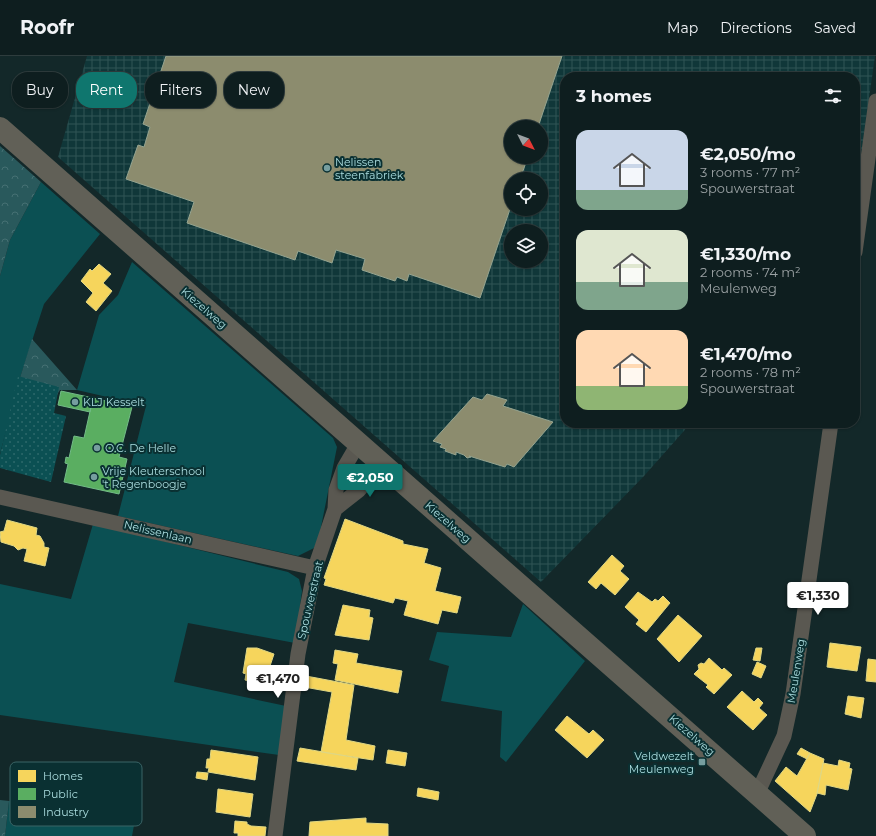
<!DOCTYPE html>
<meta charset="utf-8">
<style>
body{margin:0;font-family:Montserrat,sans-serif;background:#1c2b2c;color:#f1f3f6;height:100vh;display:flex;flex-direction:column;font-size:15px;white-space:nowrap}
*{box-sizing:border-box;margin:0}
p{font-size:13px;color:#9ba2a4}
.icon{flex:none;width:22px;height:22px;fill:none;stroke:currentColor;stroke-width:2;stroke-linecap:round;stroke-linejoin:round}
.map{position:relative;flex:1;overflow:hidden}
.panel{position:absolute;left:560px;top:16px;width:300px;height:356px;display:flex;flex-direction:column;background:#0e1e1f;border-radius:16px;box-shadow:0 1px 3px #0004,0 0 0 1px #2e3c3d}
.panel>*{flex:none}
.top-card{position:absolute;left:12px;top:16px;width:380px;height:36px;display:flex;gap:8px}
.needle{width:26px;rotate:132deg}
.tools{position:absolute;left:504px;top:64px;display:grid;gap:8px}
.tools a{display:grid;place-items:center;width:44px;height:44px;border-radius:50%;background:#0e1e1f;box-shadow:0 1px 3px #0004,0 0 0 1px #2e3c3d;font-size:20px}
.price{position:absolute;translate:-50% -34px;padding:0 9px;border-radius:4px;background:#fff;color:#222;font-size:13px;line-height:26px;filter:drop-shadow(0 1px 2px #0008)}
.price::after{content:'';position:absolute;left:50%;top:24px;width:12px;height:9px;margin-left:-6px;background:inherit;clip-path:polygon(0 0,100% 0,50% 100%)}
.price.active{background:#0f766e;color:#fff}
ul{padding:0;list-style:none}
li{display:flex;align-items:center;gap:12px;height:100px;padding:0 16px}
li span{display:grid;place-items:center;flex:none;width:112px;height:80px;border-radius:12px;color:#555}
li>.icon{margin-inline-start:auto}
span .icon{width:48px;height:48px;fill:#fffc;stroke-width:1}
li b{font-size:17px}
h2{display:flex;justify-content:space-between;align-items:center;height:48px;padding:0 16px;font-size:17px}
.pill{padding:0 14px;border-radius:16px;background:#0e1e1f;box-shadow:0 1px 3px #0004,0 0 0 1px #2e3c3d;font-size:14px;line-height:36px}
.pill.active{background:#0f766e;color:#fff}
header{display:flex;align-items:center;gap:24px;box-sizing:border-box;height:56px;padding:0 20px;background:#0e1e1f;border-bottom:1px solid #2e3c3d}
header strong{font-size:19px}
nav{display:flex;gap:22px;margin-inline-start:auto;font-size:14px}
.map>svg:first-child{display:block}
.industrial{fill:url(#industrial-grid);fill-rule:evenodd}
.green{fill:#0b5053}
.forest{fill:url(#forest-crowns)}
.park{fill:url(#park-dots)}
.homes{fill:#f6d55c;stroke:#e0d783}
.public{fill:#5aae61;stroke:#72bc87}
.industry{fill:#8c8c6e;stroke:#95a490}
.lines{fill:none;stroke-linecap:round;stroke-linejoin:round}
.minor{stroke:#5a5851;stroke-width:15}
.primary{stroke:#616057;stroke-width:22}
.poi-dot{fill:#769e9f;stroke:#0a3032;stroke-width:1.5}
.labels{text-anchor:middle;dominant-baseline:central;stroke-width:4;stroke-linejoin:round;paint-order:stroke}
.poi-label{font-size:11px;fill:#abdddf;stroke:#0a3032;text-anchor:start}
.street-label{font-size:11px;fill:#abdddf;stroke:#0a3032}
.key{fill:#0a3032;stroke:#3a6466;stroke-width:1}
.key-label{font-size:11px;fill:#abdddf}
</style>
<header>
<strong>Roofr</strong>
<nav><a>Map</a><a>Directions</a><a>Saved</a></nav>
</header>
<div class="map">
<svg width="876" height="780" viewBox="0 0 876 780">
<defs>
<pattern id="industrial-grid" width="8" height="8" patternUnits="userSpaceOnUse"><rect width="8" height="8" fill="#103739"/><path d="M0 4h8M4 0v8" fill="none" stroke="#305455"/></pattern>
<pattern id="forest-crowns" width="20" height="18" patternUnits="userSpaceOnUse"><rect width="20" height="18" fill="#29595c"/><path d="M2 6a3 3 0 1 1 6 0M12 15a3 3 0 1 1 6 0" fill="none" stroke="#457073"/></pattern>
<pattern id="park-dots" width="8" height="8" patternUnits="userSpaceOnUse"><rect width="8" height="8" fill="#0b5053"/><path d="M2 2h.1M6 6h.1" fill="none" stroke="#2c696b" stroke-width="1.8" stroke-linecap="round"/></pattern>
</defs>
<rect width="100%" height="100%" fill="#132829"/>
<path class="industrial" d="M87,0H875L855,142V21H565V367H691L644,420L541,526L58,101ZM511,71H541V101H511ZM511,123H541V153H511ZM511,175H541V205H511Z"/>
<path class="green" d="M41,126L100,178L44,248L19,325L0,398V220L10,184Z
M132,206L333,382L337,391L319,481L314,492L298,500L118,460L146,350L77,334L99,259L118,239Z
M93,468L288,516L299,523L302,535L295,587L188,567L174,626L286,650L279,699L0,659V528L71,543Z
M523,548L585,605L506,706L500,701L502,655L441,645L449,610L429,604L437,576L511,581Z
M9,745L136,759L132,780H5Z"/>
<path class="forest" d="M0,90L41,126L10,184L0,220Z
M32,283L77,334H60L58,337L19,325Z
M0,744L9,745L5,780H0Z"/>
<path class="park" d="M18,320L59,331L54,357L66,360L51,426L0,412V399Z"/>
<path class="homes" d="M99,208L111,218L103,227L112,235L96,255L86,246L93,237L81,225L90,213L92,215Z
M345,463L403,485V488L428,493L424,507L441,512L435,535L461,541L457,557L442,554L438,568L404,559L408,545L395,542L393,547L324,529L326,523L324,522Z
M7,464L37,472L36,479L40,480L44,487V491L49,492L45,510L24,505L27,493L23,492L18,494L14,490L1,486L0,476L4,475Z
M612,499L624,510L620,515L629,523L615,539L601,527L596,533L588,526Z
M638,536L652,546L655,543L658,545L663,540L670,547L646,576L636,568L639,564L625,551Z
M343,549L370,554L369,561L373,562L369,584L335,579Z
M678,559L702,580L679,606L657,583Z
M830,587L861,591L857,615L827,611Z
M247,592H257L274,598L268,616L272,617L269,630L245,624L246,618L243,617Z
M756,592H762L760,605L753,604Z
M335,594L358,598L356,607L402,615L398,637L335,624L338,608L333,607Z
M709,602L722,614L724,612L732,619L714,638L706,631L708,629L694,618L699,613L698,609L701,607L704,608Z
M868,603L876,604V626L866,625Z
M757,606L766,610L761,622L752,618Z
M306,620L354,629L346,684L375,690L373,704L321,696L332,636L304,631Z
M742,635L754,646L758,642L763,647L759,652L767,659L753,674L727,651Z
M848,640L864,642L861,662L845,658Z
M567,660L589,678L593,674L604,684L587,702L555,674Z
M300,692L358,702L356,714L297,705Z
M801,692L810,697L807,703L797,698Z
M211,694L258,701L255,724L208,716L209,712H206L207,703H210Z
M388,694L407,697L405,710L386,707Z
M810,697L824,703L817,738L810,756L775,725L786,711L797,720Z
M839,704L850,707L849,712L852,713L848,734L826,729L825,739L817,737L823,707L838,710Z
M197,716L208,717L207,724L196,722Z
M418,732L439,736L438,744L417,740Z
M218,733L253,738L250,761L216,756Z
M366,762V767L388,768V780H309L310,766Z
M235,765L247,766V768L251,770L266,771L265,780H238V777H234Z"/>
<path class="public" d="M61,335L93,342L90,356L58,349Z
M93,342L132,351L119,401L127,403L119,438L64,426L68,408L65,407L66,401L69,402L74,380L84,382Z"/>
<path class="industry" d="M166,0H562L538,71H511V101H528L520,123H511V150L480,242L409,218L407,225L397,221L395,225L362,214L365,203L336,194L332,207L298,195L295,204L187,167L194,146L126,123L138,89L144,91L150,71L143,68Z
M487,338L507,344L503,350L553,366L514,411L507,408L505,411L469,400L471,401L467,402L464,399L456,396V399L445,395L446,393L440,391L442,388L433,385L473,341L482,344Z"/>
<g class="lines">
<path class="minor" d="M855,196L876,45
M0,441L315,512
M335,453L359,434L382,409
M757,738L784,680L793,638L831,367
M275,780L298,598L315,512L335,453L336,434L344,412L358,388"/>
<path class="primary" d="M0,72L805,780"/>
</g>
<g class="poi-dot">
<circle cx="327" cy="112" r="4"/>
<circle cx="75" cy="346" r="4"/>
<circle cx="97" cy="392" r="4"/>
<circle cx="94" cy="421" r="4"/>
<rect x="698" y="702" width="8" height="8" rx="2"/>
</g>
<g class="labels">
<g class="poi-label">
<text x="335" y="106">Nelissen<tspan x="335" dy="13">steenfabriek</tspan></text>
<text x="83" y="346">KLJ Kesselt</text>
<text x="105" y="392">O.C. De Helle</text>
<text x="102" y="415">Vrije Kleuterschool<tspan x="102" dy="13">'t Regenboogje</tspan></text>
<text x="694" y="700" text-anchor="end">Veldwezelt<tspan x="694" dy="13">Meulenweg</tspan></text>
</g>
<g class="street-label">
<text transform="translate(204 252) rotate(41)">Kiezelweg</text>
<text transform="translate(448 466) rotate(41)">Kiezelweg</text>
<text transform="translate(158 476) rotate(13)">Nelissenlaan</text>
<text transform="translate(310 544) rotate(-77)">Spouwerstraat</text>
<text transform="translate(796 615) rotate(-81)">Meulenweg</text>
<text transform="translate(692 679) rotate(41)">Kiezelweg</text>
</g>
</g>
<rect x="10" y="706" width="132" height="64" rx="6" class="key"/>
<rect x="18" y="714" width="18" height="12" fill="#f6d55c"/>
<rect x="18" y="732" width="18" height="12" fill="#5aae61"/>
<rect x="18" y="750" width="18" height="12" fill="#8c8c6e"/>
<g class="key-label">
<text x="43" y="724">Homes</text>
<text x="43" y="742">Public</text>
<text x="43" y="760">Industry</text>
</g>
</svg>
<div class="tools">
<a><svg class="needle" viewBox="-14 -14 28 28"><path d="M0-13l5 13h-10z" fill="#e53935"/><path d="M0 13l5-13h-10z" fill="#9ba2a4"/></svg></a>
<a><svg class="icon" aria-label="locate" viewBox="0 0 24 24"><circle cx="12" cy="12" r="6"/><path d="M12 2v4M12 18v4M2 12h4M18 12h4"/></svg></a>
<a><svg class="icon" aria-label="layers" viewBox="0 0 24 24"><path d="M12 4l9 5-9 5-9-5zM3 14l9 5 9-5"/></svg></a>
</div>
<b class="price active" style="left:370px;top:442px">€2,050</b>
<b class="price" style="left:818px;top:560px">€1,330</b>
<b class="price" style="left:278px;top:643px">€1,470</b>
<div class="top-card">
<a class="pill">Buy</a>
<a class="pill active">Rent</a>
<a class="pill">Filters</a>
<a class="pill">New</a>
</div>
<section class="panel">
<h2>3 homes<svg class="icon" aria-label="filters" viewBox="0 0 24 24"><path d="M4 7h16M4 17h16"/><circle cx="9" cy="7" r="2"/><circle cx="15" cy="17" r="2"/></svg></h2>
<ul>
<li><span style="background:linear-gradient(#c9d6e8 75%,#7fa58c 0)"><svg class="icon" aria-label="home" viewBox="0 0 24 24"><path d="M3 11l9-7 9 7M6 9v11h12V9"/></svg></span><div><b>€2,050/mo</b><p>3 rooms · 77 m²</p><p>Spouwerstraat</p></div></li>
<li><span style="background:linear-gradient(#dfe7d0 65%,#7fa58c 0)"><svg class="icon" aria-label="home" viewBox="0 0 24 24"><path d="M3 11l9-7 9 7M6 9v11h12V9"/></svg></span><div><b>€1,330/mo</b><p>2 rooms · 74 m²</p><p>Meulenweg</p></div></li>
<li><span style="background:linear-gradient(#ffd9b3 70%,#8fb573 0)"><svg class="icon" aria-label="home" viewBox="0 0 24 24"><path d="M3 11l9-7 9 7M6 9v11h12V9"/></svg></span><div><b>€1,470/mo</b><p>2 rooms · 78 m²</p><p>Spouwerstraat</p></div></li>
</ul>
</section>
</div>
